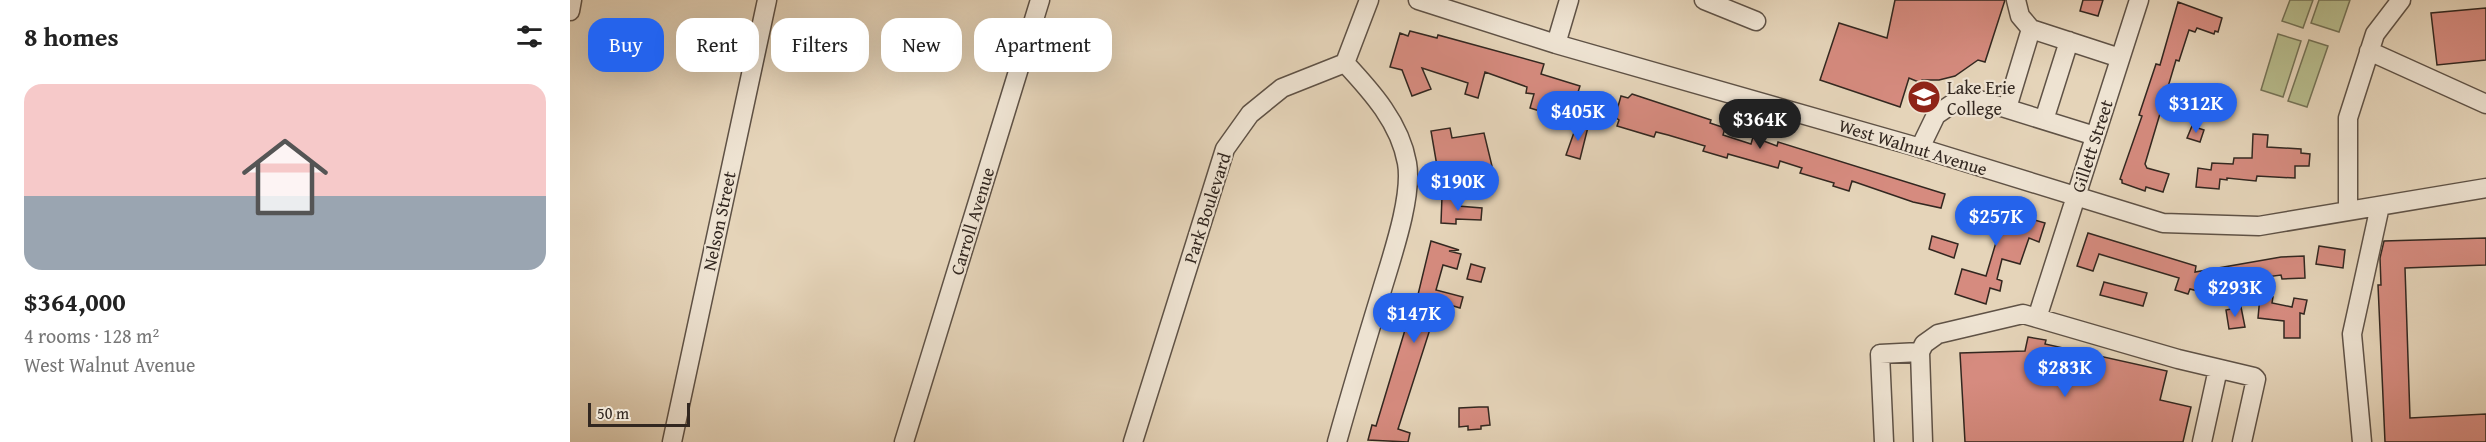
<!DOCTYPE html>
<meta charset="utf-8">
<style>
body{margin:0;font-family:"Gentium Book Plus",serif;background:#f6f6f6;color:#222;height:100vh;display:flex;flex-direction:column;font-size:22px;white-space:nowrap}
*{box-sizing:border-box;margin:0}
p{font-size:20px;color:#767676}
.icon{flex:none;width:33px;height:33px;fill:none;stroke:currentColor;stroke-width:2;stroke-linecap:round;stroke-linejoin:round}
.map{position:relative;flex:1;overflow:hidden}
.side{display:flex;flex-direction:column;background:#fff;width:570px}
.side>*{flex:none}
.guide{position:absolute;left:18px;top:18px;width:570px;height:54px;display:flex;gap:12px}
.scale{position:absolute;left:18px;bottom:15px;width:102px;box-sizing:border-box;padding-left:6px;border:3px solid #322720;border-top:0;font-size:16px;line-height:21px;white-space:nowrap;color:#322720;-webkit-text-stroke:4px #eee3d2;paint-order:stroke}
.price{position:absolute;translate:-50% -51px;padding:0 14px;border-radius:21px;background:#2563eb;color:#fff;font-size:20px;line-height:39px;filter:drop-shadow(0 2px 3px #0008)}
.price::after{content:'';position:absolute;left:50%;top:36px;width:18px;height:14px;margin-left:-9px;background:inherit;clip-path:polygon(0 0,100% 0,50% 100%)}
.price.current{background:#222;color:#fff}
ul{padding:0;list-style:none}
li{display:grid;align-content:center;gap:12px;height:318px;padding:0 24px}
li+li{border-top:2px solid #e0e0e0}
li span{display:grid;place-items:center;height:186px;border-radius:18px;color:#555}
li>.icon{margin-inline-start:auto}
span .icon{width:108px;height:108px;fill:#fffc;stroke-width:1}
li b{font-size:26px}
h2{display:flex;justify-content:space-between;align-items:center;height:72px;padding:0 24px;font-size:26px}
.pill{padding:0 21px;border-radius:18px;background:#fff;box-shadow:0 6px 24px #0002;font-size:21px;line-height:54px}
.pill.current{background:#2563eb;color:#fff}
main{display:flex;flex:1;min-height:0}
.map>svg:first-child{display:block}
.green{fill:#b7bc8d;stroke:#747256;stroke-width:1.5}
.building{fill:#d68b7f;stroke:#322720;stroke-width:1.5}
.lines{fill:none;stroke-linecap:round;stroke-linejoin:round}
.minor-casing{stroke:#5f5246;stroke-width:21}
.minor{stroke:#eee3d2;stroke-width:18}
.labels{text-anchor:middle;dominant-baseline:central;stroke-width:4.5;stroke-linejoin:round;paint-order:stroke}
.poi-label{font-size:18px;fill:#322720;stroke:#eee3d2;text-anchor:start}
.street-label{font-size:18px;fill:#322720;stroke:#eee3d2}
</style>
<main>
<section class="side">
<h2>8 homes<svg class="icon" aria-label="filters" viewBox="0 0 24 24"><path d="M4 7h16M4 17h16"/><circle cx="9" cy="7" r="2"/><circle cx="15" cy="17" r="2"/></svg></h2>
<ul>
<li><span style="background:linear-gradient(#f6c9c9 60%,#9aa5b1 0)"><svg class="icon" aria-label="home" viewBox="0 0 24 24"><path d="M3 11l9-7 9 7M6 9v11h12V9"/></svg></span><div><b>$364,000</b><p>4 rooms · 128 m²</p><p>West Walnut Avenue</p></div></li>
</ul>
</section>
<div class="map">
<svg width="1916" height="442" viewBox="0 0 1916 442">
<rect width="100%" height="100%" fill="#e5d4b9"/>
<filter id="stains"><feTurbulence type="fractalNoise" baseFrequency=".00333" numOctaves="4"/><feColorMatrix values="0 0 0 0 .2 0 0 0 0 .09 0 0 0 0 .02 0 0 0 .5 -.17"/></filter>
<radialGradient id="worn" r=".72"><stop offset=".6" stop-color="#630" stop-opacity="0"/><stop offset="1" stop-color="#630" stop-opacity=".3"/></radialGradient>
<path class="green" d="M1720,0H1743L1733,28L1712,21Z
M1749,0H1780L1769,32L1741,23Z
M1708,34L1731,41L1713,97L1691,90Z
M1739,40L1758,46L1737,107L1718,101Z"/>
<path class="building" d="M1325,0H1435L1415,62L1408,60L1385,76L1369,80H1352L1351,83L1339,78L1330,107L1250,80L1269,23L1317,38Z
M1513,0H1533L1528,16L1510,11Z
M1608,2L1652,18L1648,32L1645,31L1644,34L1627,28L1625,32L1619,30L1609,61L1606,60L1575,164L1577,168L1599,174L1593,192L1576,187L1575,191L1552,183V180L1550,179L1572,116L1569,115L1586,64L1590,65Z
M1916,8V60L1867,65L1861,13Z
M840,31L867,38L868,35L974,64L971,74L1010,86L999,120L960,108L964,94L956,93L957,87L915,72L908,98L895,94L898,83L852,68L861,89L842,96L832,70L820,67L830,33L838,36Z
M1062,94L1141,120L1140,123L1155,128L1153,135L1181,144L1183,137L1207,146L1208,142L1375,194L1371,208L1343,202L1282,181L1279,191L1263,186L1264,183L1230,173L1232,168L1210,161L1208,168L1158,154L1157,158L1133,151L1135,146L1098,135L1086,132L1084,137L1047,126L1049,120L1045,117L1051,96L1058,98Z
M1007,124L1018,127L1010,159L996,155Z
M1622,126L1634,130L1630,142L1617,138Z
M880,128L882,138L914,133L922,166L893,170L894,177L888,179L864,180L863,166H867L861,131Z
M1683,134L1698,135L1697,147L1731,149V153L1740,154L1739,166H1725V178L1687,176L1686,181L1657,178V180L1650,179L1649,189L1626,187L1628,168L1641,170L1642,163L1663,164L1664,158H1682Z
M872,196L885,197V203H888V206L912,208L911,220L886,219V224L871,223Z
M1397,200L1475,223L1469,242L1459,238L1450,264L1432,259L1427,279L1432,281L1430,291L1420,288L1416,304L1385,294L1392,269L1416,276L1430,229L1408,222L1406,230L1391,226Z
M1518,233L1626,266L1625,272L1711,257L1734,256L1735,278L1712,279L1711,275L1657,282L1631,286V292L1620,289L1618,294L1605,290L1609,278L1529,254L1523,271L1507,266Z
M1362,236L1388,244L1384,258L1359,249Z
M1916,238V265L1835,268L1840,418L1916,414V442H1815L1808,285H1811L1810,258L1814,241Z
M861,241L889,250L879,251L891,254L887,269L873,265L866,290L893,297L890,308L864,300L858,321L862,323L828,429L840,433L838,442L798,440L802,425L806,426L835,330L843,307H845Z
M1749,246L1775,250L1773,268L1746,264Z
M901,264L915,268L911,282L897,279Z
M1534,282L1577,293L1573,306L1530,295Z
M1690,296L1703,297L1702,303L1722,307L1724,298L1737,300L1734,314L1730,313V338H1714V321L1688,318Z
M1671,307L1675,327L1659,329L1656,310Z
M1458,337L1476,340L1475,344L1597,371L1590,400L1621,407L1613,442H1395L1390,353L1455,351Z
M909,407H918L920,425L911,426V429L898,430V426L889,427V408Z"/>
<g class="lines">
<defs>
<path id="minor" d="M848,0L986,44L1340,145L1593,223L1689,226L1916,188
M1134,0L1186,21
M1446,0L1450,16L1461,29L1550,58
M0,11L2,0
M986,44L999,0
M1799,51L1916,104
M1437,108L1461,29
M1474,120L1499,41
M1350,148L1366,115L1385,102L1406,99L1525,136
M1778,211V118L1805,34L1831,0
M1467,318L1608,359L1684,377L1686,379L1672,442
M102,442L197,0
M334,442L470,0
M563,442L655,149L680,114L712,88L775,63L799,0
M767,442C781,392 796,342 811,293C821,259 843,197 837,163C830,123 802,92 775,63
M1314,442L1310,354L1350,352
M1353,442L1350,352L1354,344L1368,334L1453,314L1467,318L1569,0
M1632,442L1648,369
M1792,442L1782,334L1810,206"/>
</defs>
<use href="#minor" class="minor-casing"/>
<use href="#minor" class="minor"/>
</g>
<defs>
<symbol id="university-disc" viewBox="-11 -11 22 22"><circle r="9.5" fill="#8f2418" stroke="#eee3d2"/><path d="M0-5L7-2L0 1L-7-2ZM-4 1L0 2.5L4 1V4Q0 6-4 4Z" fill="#fff"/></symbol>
</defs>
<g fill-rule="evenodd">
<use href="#university-disc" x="1335" y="78" width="38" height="38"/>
</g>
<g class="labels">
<g class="poi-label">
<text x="1377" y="87">Lake Erie<tspan x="1377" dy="21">College</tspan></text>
</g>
<g class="street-label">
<text transform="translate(1522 146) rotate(-72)">Gillett Street</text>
<text transform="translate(1343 147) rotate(17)">West Walnut Avenue</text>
<text transform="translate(637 208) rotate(-72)">Park Boulevard</text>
<text transform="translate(149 221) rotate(-78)">Nelson Street</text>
<text transform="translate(402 221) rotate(-73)">Carroll Avenue</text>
</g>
</g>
<rect width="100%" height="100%" filter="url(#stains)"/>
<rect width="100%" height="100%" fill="url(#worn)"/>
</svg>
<div class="scale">50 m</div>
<b class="price" style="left:1626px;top:134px">$312K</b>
<b class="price" style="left:1008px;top:142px">$405K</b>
<b class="price current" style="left:1190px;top:150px">$364K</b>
<b class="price" style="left:888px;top:212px">$190K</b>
<b class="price" style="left:1426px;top:247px">$257K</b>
<b class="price" style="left:1665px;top:318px">$293K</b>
<b class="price" style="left:844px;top:344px">$147K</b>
<b class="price" style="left:1495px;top:398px">$283K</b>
<div class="guide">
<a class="pill current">Buy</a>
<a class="pill">Rent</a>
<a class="pill">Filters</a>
<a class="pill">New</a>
<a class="pill">Apartment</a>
</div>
</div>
</main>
